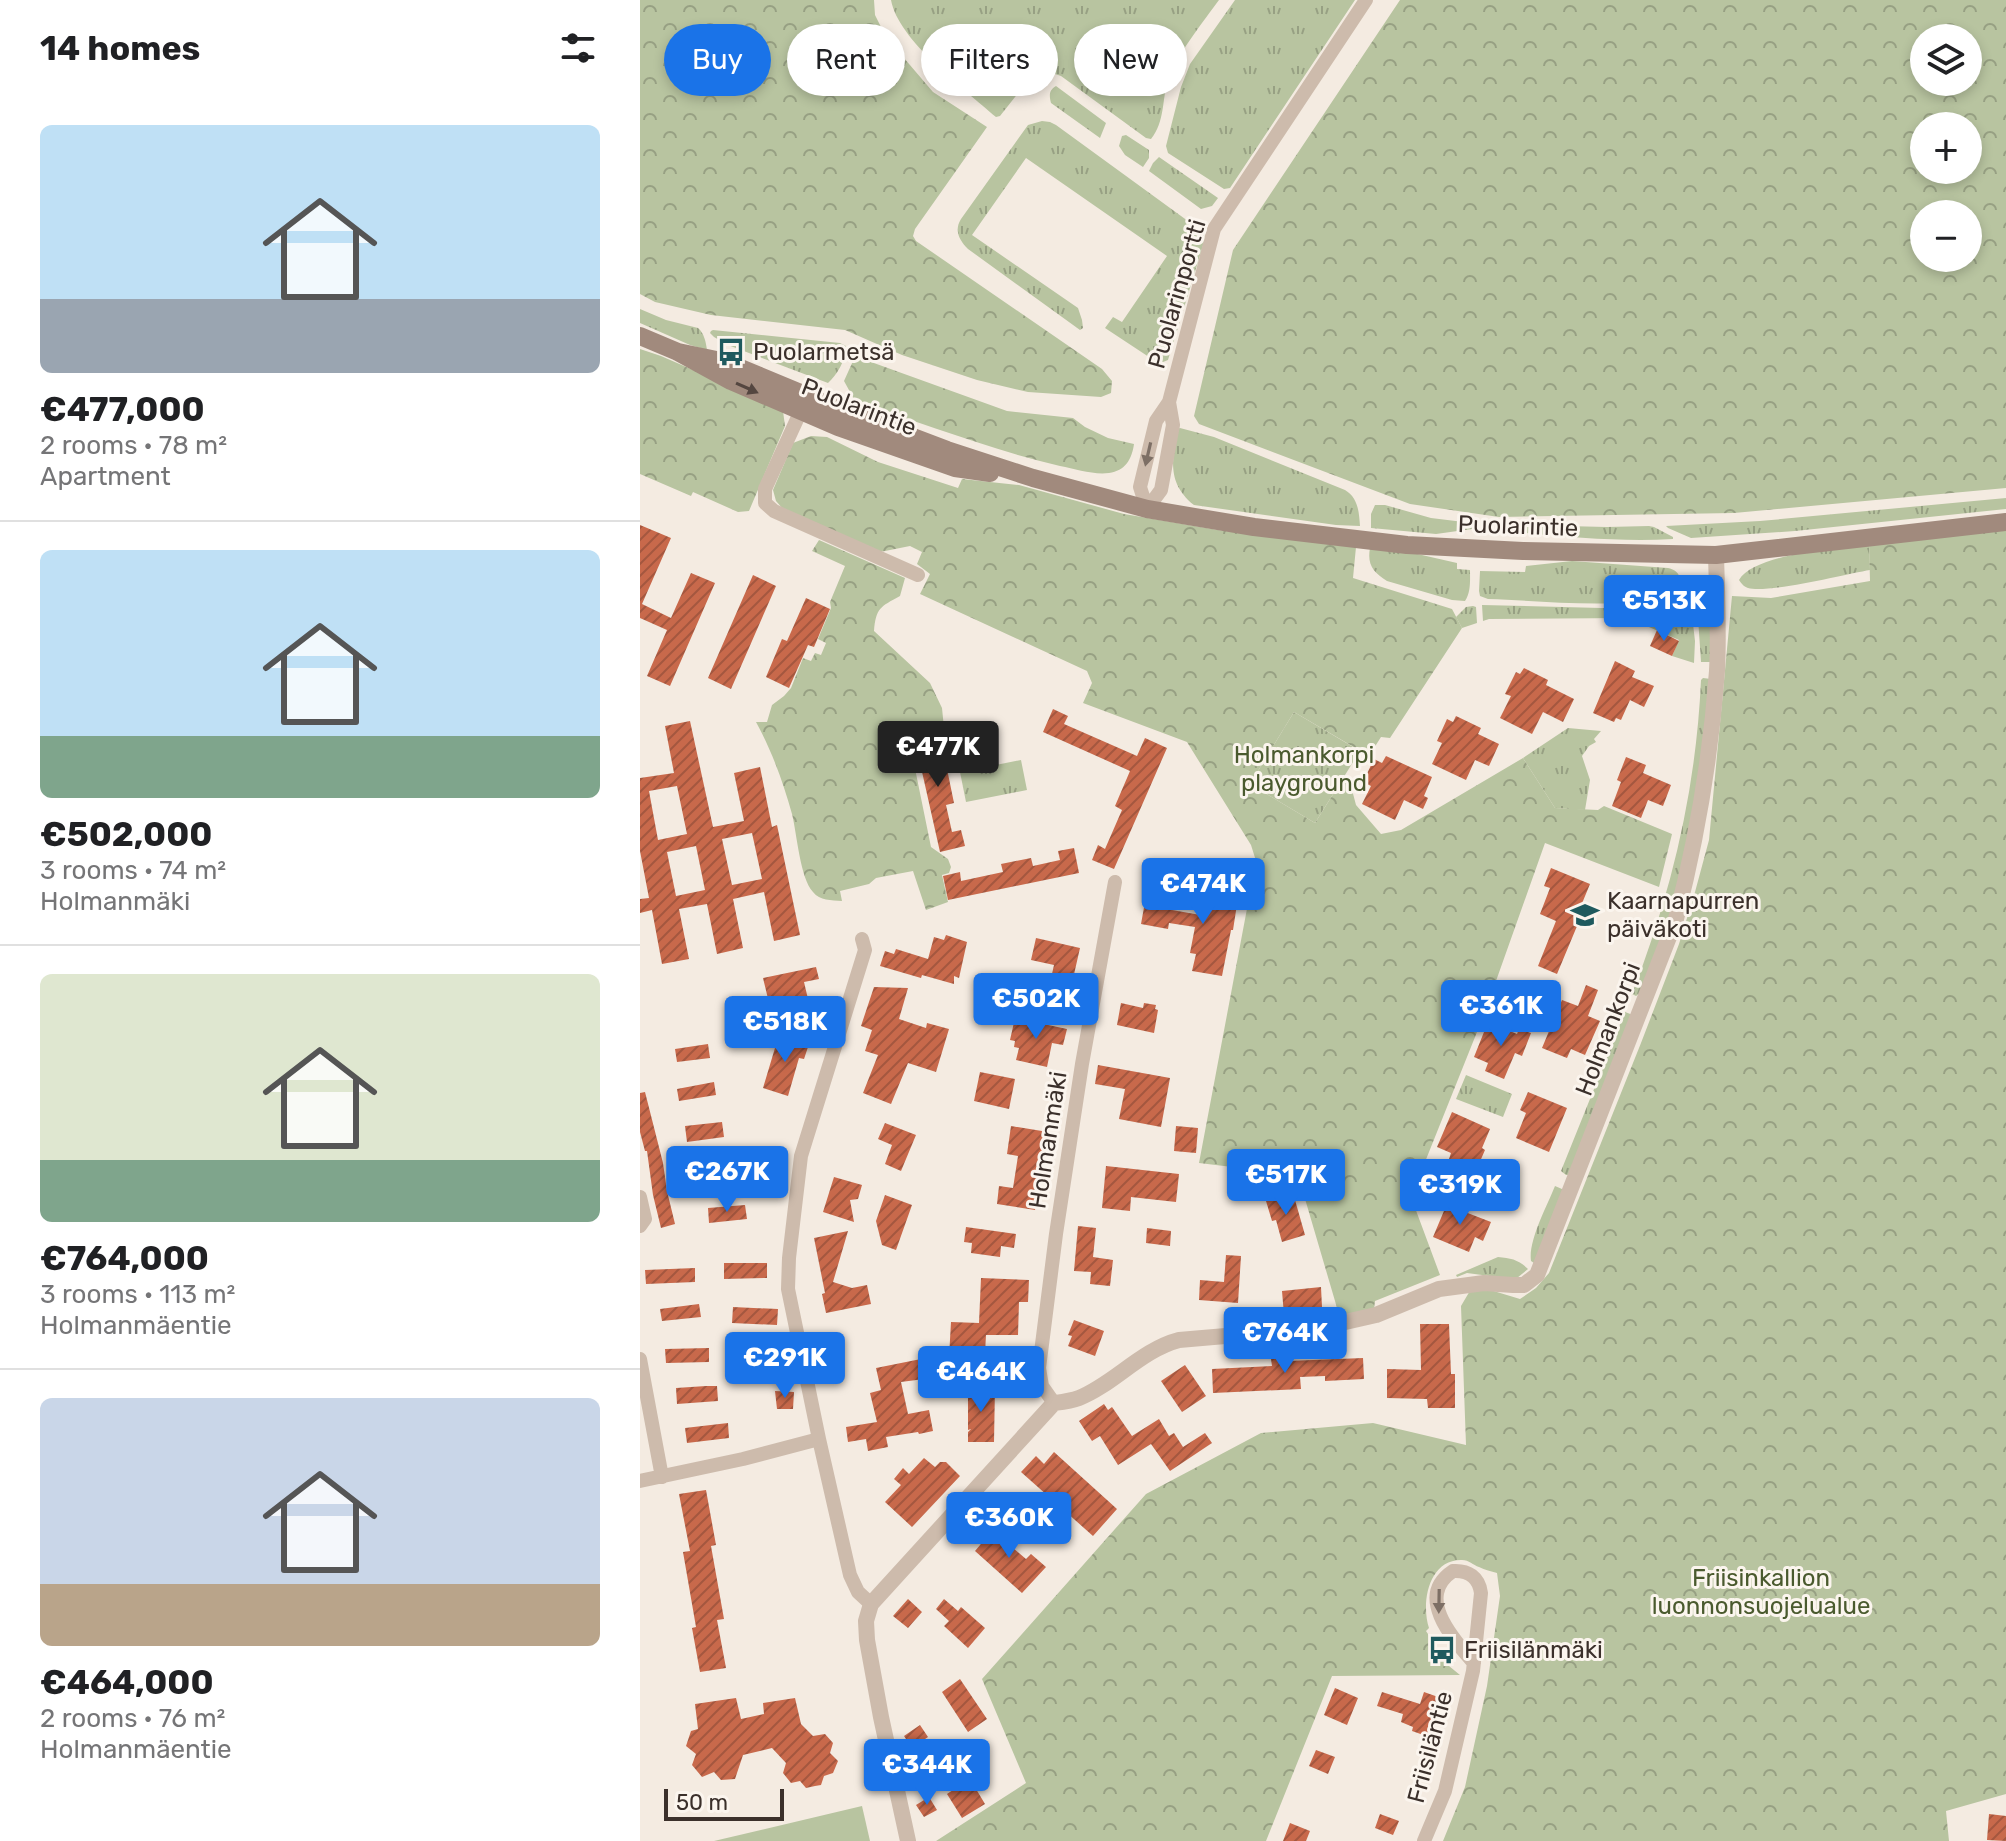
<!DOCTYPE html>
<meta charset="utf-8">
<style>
body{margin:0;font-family:Rubik,sans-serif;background:#f2f2f2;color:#202124;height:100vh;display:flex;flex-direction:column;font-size:30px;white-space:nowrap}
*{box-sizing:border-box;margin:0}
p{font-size:26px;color:#757577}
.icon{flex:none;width:44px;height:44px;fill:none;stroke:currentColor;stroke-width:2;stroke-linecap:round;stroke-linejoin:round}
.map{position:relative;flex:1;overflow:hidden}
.details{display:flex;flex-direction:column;background:#fff;width:640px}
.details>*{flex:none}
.hud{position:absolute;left:24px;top:24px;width:760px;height:72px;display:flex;gap:16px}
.fabs{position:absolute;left:1270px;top:24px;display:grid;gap:16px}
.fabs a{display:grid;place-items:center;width:72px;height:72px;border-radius:50%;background:#fff;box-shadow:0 4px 12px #0003;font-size:40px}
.scale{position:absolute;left:24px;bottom:20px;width:120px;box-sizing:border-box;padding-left:8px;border:4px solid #3b302b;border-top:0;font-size:22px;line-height:28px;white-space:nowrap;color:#3b302b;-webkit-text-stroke:6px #fbf5ee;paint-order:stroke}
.price{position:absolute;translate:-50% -68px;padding:0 18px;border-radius:8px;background:#1a73e8;color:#fff;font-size:26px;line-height:52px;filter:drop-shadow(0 2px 4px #0008)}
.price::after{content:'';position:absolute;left:50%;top:48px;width:24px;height:18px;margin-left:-12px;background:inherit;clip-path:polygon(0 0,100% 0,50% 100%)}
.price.on{background:#222;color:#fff}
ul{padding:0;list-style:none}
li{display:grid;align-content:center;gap:16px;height:424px;padding:0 40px}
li+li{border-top:2px solid #e0e0e0}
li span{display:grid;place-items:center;height:248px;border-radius:12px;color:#555}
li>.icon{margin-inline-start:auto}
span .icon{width:144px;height:144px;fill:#fffc;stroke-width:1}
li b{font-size:34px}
h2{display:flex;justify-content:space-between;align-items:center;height:96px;padding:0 40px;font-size:34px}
.pill{padding:0 28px;border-radius:36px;background:#fff;box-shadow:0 4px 12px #0003;font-size:28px;line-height:72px}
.pill.on{background:#1a73e8;color:#fff}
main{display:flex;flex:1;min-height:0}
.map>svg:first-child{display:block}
.grass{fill:url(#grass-tufts)}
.forest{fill:url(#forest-crowns);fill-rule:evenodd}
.garden{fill:#b8c4a0}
.building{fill:url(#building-hatch);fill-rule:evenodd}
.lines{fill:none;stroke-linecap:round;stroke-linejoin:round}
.minor{stroke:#cdbbac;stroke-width:14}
.tertiary{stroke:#cdbbac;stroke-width:16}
.secondary{stroke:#a18a7d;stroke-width:18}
.oneway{fill:#544640}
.oneway2{fill:#7d6f65}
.labels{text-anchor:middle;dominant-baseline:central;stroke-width:6;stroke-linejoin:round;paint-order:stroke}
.street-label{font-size:24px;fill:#3b302b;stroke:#fbf5ee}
.poi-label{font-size:24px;fill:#3b302b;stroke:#fbf5ee;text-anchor:start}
.park-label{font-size:24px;fill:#4a5a2e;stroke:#fbf5ee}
</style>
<main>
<section class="details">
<h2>14 homes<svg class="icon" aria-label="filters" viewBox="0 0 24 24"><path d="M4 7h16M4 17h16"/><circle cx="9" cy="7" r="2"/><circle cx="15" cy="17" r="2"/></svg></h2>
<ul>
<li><span style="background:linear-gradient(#bfe0f5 70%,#9aa5b1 0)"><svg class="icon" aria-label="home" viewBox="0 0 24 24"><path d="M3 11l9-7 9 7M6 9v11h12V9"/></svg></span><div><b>€477,000</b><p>2 rooms · 78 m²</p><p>Apartment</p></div></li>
<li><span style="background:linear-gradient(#bfe0f5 75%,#7fa58c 0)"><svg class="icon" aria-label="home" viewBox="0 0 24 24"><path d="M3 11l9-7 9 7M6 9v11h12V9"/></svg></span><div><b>€502,000</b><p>3 rooms · 74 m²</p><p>Holmanmäki</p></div></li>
<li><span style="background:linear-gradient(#dfe7d0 75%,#7fa58c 0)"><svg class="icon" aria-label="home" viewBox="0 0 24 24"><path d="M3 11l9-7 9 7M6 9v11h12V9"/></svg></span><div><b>€764,000</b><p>3 rooms · 113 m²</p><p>Holmanmäentie</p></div></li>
<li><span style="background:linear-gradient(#c9d6e8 75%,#b9a48a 0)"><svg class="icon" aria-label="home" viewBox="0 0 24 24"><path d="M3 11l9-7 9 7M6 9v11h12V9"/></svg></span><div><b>€464,000</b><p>2 rooms · 76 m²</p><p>Holmanmäentie</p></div></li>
</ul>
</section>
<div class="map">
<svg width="1366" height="1841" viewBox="0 0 1366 1841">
<defs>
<pattern id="grass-tufts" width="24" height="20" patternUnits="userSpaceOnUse" patternTransform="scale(2)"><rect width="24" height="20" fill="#b8c4a0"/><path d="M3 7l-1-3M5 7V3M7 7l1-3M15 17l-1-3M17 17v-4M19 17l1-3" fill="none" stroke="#97a083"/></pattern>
<pattern id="forest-crowns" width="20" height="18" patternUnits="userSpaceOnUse" patternTransform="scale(2)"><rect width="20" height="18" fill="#b8c4a0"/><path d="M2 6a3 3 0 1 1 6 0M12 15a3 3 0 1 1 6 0" fill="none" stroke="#97a083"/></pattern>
<pattern id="building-hatch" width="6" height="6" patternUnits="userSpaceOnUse" patternTransform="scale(2)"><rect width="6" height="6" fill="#c8694b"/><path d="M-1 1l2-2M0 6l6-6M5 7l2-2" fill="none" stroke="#a4573f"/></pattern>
</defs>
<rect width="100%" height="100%" fill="#f4ebe1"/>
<path class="grass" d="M251,0H579C565,19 535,58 528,79C522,99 525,122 511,139L506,138L421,76L412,73L391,77L360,116L356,117C325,90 258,40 251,0Z
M595,0H715L590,188L584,189L528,153L526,146L541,87L550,64Z
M416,86L466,123L460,138L411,103C409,95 409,90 416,86Z
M402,121L410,122L416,125L563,232L565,239L528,360L523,362L515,361L465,328L473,317L482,322L527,256L386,158L332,235L438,308L442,320L443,328L440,330L328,249C319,240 314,230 321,219L388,125Z
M486,135L509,150V158L503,167L485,155L479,146L482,136Z
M519,157L578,198L572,206L561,209L509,171L513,163Z
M0,309L26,320L58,328C64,333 66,342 67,350L50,345L0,323Z
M73,330L200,343L206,346C207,358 197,375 188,383L88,345L74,337L70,333L71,331Z
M540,428L574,437L705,490C718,498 719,511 720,526L696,525L554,505C527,483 532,461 537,429Z
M1366,498V509L1155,531L1051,538L1028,528L1026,526L1120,521Z
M735,505H745L791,518L832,523V529L796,534L731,528V514Z
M880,525L967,527L1009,526L1014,527L1033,537V539C981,542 929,537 877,532V526Z
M1229,543L1230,570C1206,574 1127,594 1108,588C1103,586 1102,584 1099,580C1114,554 1199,548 1229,543Z
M730,548L760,550L817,563V569L830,570C830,581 831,592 825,601L812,600L747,581C733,572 727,565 730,548Z
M932,561L1028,568C1040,571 1040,577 1042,588L1038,595C980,610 908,601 848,599L840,596L839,591L840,571L885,572L886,566Z
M1060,595H1065L1070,616L1071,662H1061L1057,603L1058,597Z
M1042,602L1051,607L1055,641L1054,663L1032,656L1039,640L988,618L849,619L843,621L842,605L1000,609Z
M833,606L836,607L837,623L822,628L816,617L826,607Z
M1063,678L1071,679L1056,814L1032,917L1003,991L996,996L992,994C1032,891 1056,790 1061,680Z
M654,712L720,751L675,823L610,784Z
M928,728L961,731L954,739L956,742L949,746L942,756L950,780L945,810L915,808L883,758Z
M381,760L387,790L326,802L320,772Z
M985,1012L993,1015L930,1175H926L921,1171Z
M826,1075L872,1094L863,1117L816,1099Z
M790,1173L820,1185L817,1193L805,1202L783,1192Z
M915,1186L922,1189L923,1192L894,1263L891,1261C888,1241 907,1206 915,1186Z
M858,1257C871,1258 879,1260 888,1269L877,1278L872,1279L827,1273L817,1277L816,1275Z"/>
<path class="forest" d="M0,0H234L235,15L246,37L293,92L347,127L275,229L273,236L276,241L462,369L472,381L471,393L461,397L388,392L337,380L262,355L205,330L71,315L15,302L0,294Z
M760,0H1366V488L1094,513L859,517L770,504L559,424L554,416L593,250ZM1284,38H1328V82H1284ZM1284,126H1328V170H1284ZM1284,214H1328V258H1284Z
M0,349L21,356L127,402L143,411L145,426L109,511L98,512L53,492L51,496L0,474Z
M220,358L367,411L433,418L445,427L468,438L494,444C492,459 485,471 469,473C453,475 436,469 420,466C351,450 283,423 215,401L204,381L213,361Z
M171,436L187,437L238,462L318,488L322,479L379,485L484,514L578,530L716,547L713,578L812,609L822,628L750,738L741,737L729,756L654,712L610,784L675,823L702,780L711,786L716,805L741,834L761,830L883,758L915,808L958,810L964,806L1032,834L1019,887L905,843L845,1012L771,1197L800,1275L735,1301L734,1309L700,1318L658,1175L559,1163L616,861L611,845L547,742L443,703L452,683L447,671L280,594L290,574L277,564L282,552L270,546L240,552L143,509L136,501L133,490L153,443Z
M1366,530V1794L1306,1811L1309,1841H803L825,1787L847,1686L860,1596L857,1573C851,1571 845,1570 839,1567C833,1565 829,1560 822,1560C788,1559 781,1604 789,1628L786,1631L809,1666L820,1675L692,1676L626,1841H296L386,1783L342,1679L506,1494L621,1433L733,1423L826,1445L821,1306L831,1289H847L880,1299L896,1288L909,1273L1001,1043L1039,944L1055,892L1069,840L1092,596L1131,598L1230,581L1229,543Z
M179,540L265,578L260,596C240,607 236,608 234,631L290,683L302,708L304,728L273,735L270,744L291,847L308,859L311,867L309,873L302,875L308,902L286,910L273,871L236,878L229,884L200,891L202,901C191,900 180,901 173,892C160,878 157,834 152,814C143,782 132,751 116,722H127L132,705L144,696L151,688L163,658L171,661L175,653L181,655L186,643L178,639L191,608L190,602L205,566L172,551Z"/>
<path class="garden" d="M222,1806L230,1841H74Z"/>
<path class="building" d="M0,525L31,538L2,604L31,618L51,573L75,583L30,686L7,676L27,630L0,618Z
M113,575L136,586L91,689L68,678Z
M166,598L190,609L174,647L168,645L149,688L126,677L142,639L147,641Z
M1017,630L1039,641L1032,656L1010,646Z
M975,661L995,671L992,677L1014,686L1004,707L990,700L981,720L976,718L974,722L953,713Z
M884,668L908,680L906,685L934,699L923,722L903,712L892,734L860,718L871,696L865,694L876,672L880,674Z
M413,709L428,716L424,724L497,756L505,738L527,748L474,869L452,860L458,845L465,849L482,810L475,806L490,771L403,732Z
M816,716L841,728L838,734L859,744L849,766L835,760L826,780L792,764L802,743L797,741L807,719L813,722Z
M50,721L73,827L104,821L94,773L120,767L132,827L137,825L160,935L134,941L124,892L93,899L103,948L77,954L67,904L39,909L49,959L22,964L12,910L0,913V899L9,898L0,851V778L34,773L25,726ZM37,786L47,834L18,840L9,791ZM112,833L122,879L92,885L82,839ZM56,846L65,890L36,896L27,852Z
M299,730L314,803L306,805L312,832L321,830L325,846L300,852L274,736Z
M746,756L792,777L784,796L788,798L783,809L764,800L755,820L722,804L731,786L723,782L734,759L742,763Z
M986,757L1006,765L1003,773L1031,785L1023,806L1008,800L1001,818L972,806L981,782L977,780Z
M434,848L439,873L308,900L303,876L320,872L321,881L363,872L361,864L391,858L393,866L420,860L418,851Z
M911,868L950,884L936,918L940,919L917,974L898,966L916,921L900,914L910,888L904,886Z
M572,881L600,885L593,930H591L582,976L552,971L556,954L550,953L555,927L529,923L528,929L501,924L505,902L532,907V910L566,916Z
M306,935L327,942L319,978L314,976V984L282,975L281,978L240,966L245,951L254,954L256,949L288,959L294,937L304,940Z
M396,938L440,948L430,992L409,987L414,965L391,960Z
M176,967L179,979L164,982L168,999L130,1007L123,978Z
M946,985L958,990L948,1016L960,1021L945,1055L931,1049L927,1058L902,1048L922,1000L938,1006Z
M234,987L268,988L259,1019L286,1028L287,1023L309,1029L296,1072L268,1063L251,1104L223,1093L238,1055L225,1051L232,1030L221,1026Z
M481,1003L503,1008L504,1003L516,1005L515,1009L518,1010L514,1033L477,1025Z
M375,1018L427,1029L423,1045L412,1043L407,1067L376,1060L379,1048L374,1047L375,1041L370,1040Z
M848,1022L877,1034L879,1029L891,1033L882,1056L875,1053L864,1079L845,1071L848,1063L834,1057Z
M144,1033L170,1041L164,1059L159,1058L148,1096L123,1088L135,1048L139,1049Z
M68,1044L70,1058L37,1062L35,1049Z
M458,1065L530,1078L521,1127L479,1119L485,1089L455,1084Z
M340,1072L375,1079L369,1109L334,1101Z
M74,1082L76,1095L39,1101L37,1089Z
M5,1092L23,1163L27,1191L35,1224L21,1228L13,1195L7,1151H5L0,1132V1093Z
M888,1092L927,1108L909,1152L876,1138L886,1113L880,1110Z
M812,1112L850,1129L842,1148L845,1150L835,1173L808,1162L811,1153L797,1147Z
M82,1122L84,1137L47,1142L45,1126Z
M245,1123L276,1135L261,1171L245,1164L252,1145L238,1139Z
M371,1126L408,1132L395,1210L357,1204L359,1186L373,1188L378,1156L367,1154Z
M536,1126L558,1128L556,1153L534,1151Z
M466,1166L539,1174L536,1202L491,1197L490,1211L462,1208Z
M55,1168L90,1169L89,1184L54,1182Z
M194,1177L222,1185L218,1199L210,1200L214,1222L183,1212Z
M653,1193L665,1235L642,1242L636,1220L632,1221L626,1201Z
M245,1195L272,1205L256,1250L242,1245L236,1221Z
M809,1199L827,1206L825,1212L851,1222L843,1241L835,1237L829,1252L793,1237Z
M105,1205L107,1219L69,1223L68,1208Z
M438,1226L456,1228L453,1257L473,1260L470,1286L450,1284L451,1272L434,1271Z
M326,1227L376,1234L374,1248L361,1246L360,1257L331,1253L332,1243L324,1242Z
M507,1228L531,1231L530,1246L506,1243Z
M208,1231L193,1282L212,1288L227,1285L231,1304L186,1313L182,1294L185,1293L174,1238Z
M586,1255L601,1256L598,1303L559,1300L560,1280L584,1282Z
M84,1263H127V1278L84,1279Z
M55,1268V1282L6,1284L5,1270Z
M341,1278L389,1280L388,1302H379L378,1335H346L345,1353H341L340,1376L308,1375L311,1322L339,1323Z
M681,1287L682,1307L672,1308L671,1313L644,1315L642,1291Z
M59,1304L61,1317L22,1321L20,1309Z
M93,1307L138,1309L137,1325L92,1323Z
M434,1320L464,1331L455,1356L428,1346L432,1336L428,1335Z
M780,1324H809L811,1374H815V1408H788L787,1399L747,1398V1369L781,1370Z
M69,1348V1362L26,1363L25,1349Z
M647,1358L648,1361L723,1358L724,1379L685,1381V1376L660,1377L661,1389L573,1393L572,1369L632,1366L631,1359Z
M281,1359L284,1379L261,1382L268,1414L289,1410L293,1431L279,1434L278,1432L246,1437L248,1447L228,1451L226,1439L208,1442L206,1427L237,1422L230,1393L241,1390L236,1368Z
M545,1365L566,1396L542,1412L521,1381Z
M66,1386H77L78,1401L37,1404L36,1388Z
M328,1387H355L354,1442H328V1432L331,1429L328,1430Z
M135,1391L154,1392L153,1409H137Z
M464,1404L468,1410L472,1407L492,1436L519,1419L529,1436L534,1433L543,1447L565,1433L572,1443L530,1471L511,1444L478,1465L460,1436L452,1441L439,1421Z
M88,1423L89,1438L47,1443L45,1428Z
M414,1452L477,1509L453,1536L381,1472L396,1456L404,1464Z
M284,1458L295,1467L300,1462H306L320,1476L272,1527L245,1502L261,1485L254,1479L263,1468L269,1474Z
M66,1490L76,1545L71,1546L84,1619L77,1620L86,1668L60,1672L52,1628L56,1627L43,1552L50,1551L39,1494Z
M358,1524L372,1536L367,1543L386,1559L391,1554L406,1567L382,1593L335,1551Z
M268,1599L282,1612L268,1628L253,1616Z
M304,1599L318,1611L321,1607L345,1628L328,1648L304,1626L309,1621L296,1609Z
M320,1679L347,1719L328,1732L302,1692Z
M695,1688L718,1698L707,1725L684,1715Z
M742,1692L780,1704L784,1692L801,1698L795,1719L798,1720L792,1738L772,1731L773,1727L761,1722L763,1714L737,1706Z
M96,1698L101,1719L124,1714L123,1703L155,1698L161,1724L173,1736L185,1734L193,1743L190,1753L198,1761L193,1773L184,1776L181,1785L175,1786L166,1788L160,1781L151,1783L143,1773L146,1763L132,1748L103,1755L95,1779L81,1780L74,1772L62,1777L52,1765L56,1754L46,1746L51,1731L58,1729L55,1704Z
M280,1725L288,1737L272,1748L264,1736Z
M676,1750L695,1757L688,1774L669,1766Z
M327,1756L341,1779L333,1784L345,1804L322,1818L307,1794L316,1788L305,1770Z
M289,1797L297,1810L284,1817L276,1805Z
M740,1814L759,1821L753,1835L735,1828Z
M1349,1814L1366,1816V1841L1347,1840Z
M650,1823L670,1831L666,1841H643Z"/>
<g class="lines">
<path class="minor" d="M164,404L125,489V503L134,511L278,575
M507,509L500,487L516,421L529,402L574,229L726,0
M507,509L521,490L533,425L529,402
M222,939L225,950L161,1156L149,1258L148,1289L179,1439L210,1575L218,1592L231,1604
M0,1197L5,1219L0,1226
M0,1359L22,1477
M414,1403L402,1386L399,1368L416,1234L442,1064L475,882
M0,1481L103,1459L179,1439
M784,1841L805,1791L833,1671L841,1593C839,1577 828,1570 813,1571C774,1597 814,1640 834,1663"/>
<path class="tertiary" d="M268,1841L241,1717L227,1640L226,1621L231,1604L414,1403C422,1402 431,1401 439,1398C474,1384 501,1350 539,1340L679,1328L736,1315L799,1289L844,1283L873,1285H884L897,1275L1036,919C1057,838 1071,755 1077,671C1079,633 1077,593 1076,555"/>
<path class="secondary" d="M0,336L38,352L91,381L198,427L315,468L350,473
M38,352L86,362L204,411L307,450L393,478L507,509L614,527L767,545L883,551L1076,555L1366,522"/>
</g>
<defs><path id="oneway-solid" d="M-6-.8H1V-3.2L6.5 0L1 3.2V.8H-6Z" transform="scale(2)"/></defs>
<use class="oneway" href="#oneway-solid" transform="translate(107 388) rotate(24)"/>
<g class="oneway2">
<use href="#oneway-solid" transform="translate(508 454) rotate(103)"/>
<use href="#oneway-solid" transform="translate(799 1601) rotate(91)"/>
</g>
<defs>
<symbol id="bus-bare" viewBox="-9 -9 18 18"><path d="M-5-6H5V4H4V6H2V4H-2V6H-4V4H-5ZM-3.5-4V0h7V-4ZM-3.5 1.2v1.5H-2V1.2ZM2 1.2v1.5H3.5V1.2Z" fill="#1f5a5e" stroke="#fbf5ee" stroke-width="2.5" paint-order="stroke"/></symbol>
<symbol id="school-bare" viewBox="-9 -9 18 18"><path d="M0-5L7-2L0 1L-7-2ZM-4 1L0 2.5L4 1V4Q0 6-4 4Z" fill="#1f5a5e" stroke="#fbf5ee" stroke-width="2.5" paint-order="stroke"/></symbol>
</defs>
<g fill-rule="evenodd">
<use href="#bus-bare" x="71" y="332" width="40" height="40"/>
<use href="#school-bare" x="925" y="895" width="40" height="40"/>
<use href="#bus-bare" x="782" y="1630" width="40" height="40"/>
</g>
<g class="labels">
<g class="street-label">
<text transform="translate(537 294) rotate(-74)">Puolarinportti</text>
<text transform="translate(219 407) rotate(21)">Puolarintie</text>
<text transform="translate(878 526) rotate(2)">Puolarintie</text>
<text transform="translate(968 1029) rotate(-69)">Holmankorpi</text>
<text transform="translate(408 1140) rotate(-81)">Holmanmäki</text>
<text transform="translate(790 1747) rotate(-75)">Friisiläntie</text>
</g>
<g class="poi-label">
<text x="113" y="352">Puolarmetsä</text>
<text x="967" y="901">Kaarnapurren<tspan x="967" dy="28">päiväkoti</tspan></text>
<text x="824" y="1650">Friisilänmäki</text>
</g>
<g class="park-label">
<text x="664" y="755">Holmankorpi<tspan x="664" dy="28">playground</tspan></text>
<text x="1121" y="1578">Friisinkallion<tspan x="1121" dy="28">luonnonsuojelualue</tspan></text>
</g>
</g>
</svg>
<div class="fabs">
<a><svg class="icon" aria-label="layers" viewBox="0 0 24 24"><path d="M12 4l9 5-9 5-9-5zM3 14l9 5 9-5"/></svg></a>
<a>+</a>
<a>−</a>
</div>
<div class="scale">50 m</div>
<b class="price" style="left:1024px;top:643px">€513K</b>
<b class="price on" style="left:298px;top:789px">€477K</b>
<b class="price" style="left:563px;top:926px">€474K</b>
<b class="price" style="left:396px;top:1041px">€502K</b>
<b class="price" style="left:861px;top:1048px">€361K</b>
<b class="price" style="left:145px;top:1064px">€518K</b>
<b class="price" style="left:87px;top:1214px">€267K</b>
<b class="price" style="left:646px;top:1217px">€517K</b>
<b class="price" style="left:820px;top:1227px">€319K</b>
<b class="price" style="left:645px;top:1375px">€764K</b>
<b class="price" style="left:145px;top:1400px">€291K</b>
<b class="price" style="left:341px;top:1414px">€464K</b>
<b class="price" style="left:369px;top:1560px">€360K</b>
<b class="price" style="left:287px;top:1807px">€344K</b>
<div class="hud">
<a class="pill on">Buy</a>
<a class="pill">Rent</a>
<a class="pill">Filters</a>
<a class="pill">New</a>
</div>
</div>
</main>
